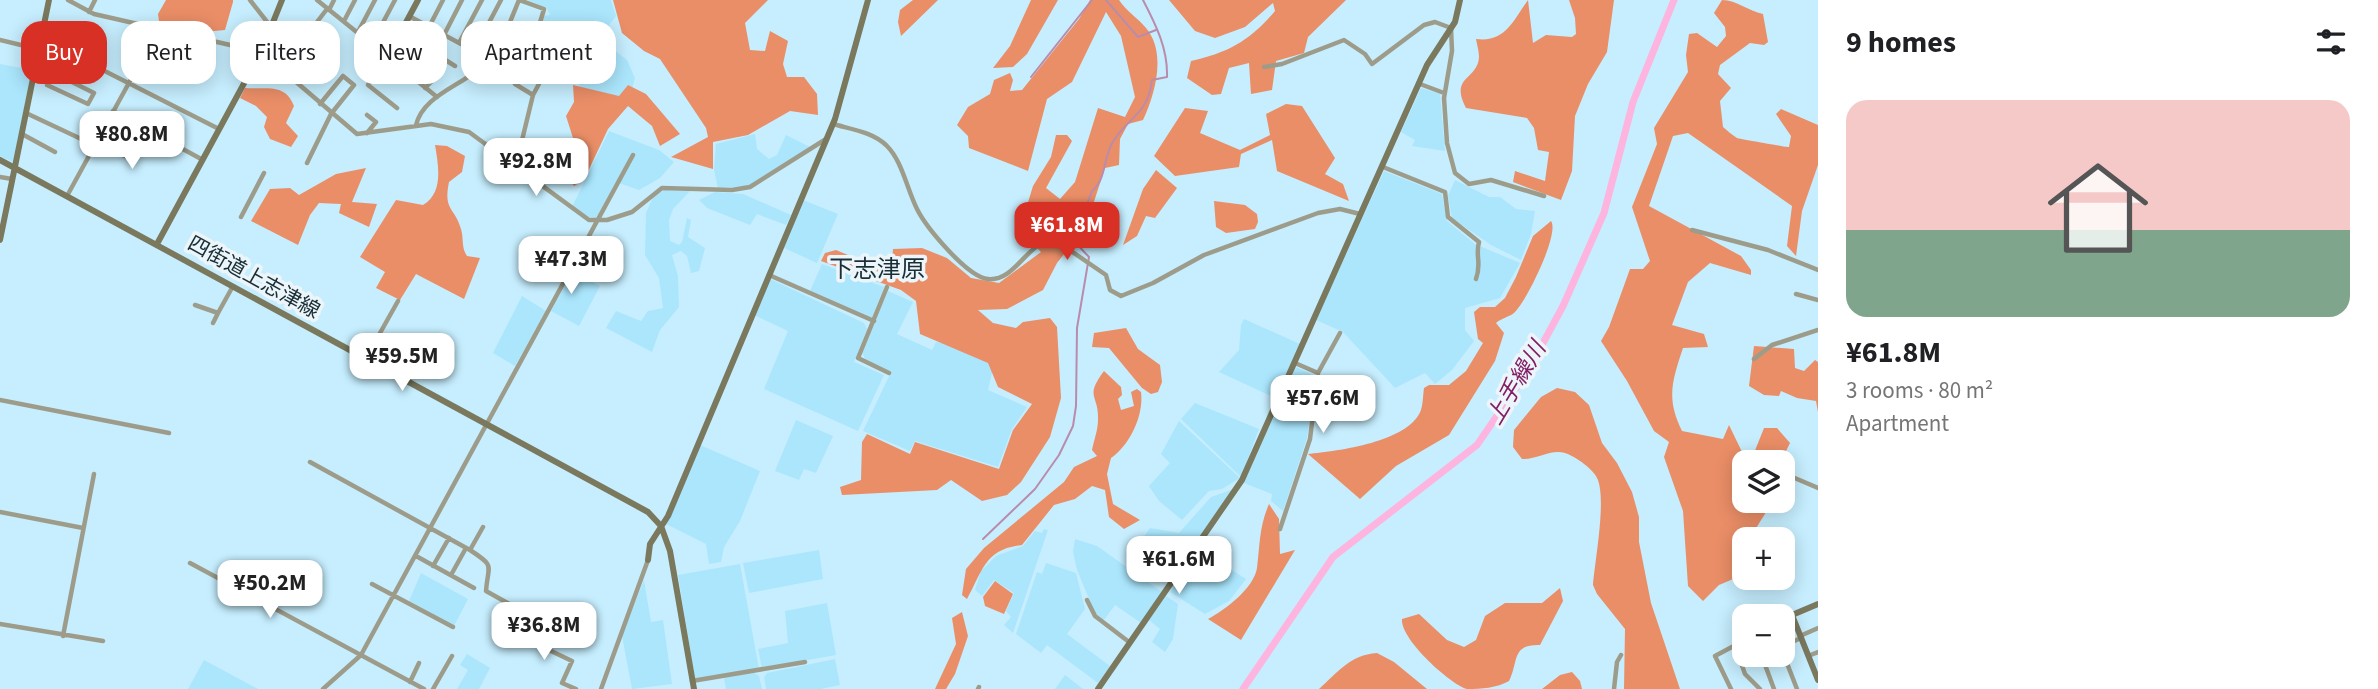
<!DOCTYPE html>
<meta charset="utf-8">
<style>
body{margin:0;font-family:"Source Sans 3","Noto Sans JP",sans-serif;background:#f6f6f6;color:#202124;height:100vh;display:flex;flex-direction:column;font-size:26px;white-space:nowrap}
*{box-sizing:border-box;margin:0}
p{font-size:23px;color:#757577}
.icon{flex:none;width:38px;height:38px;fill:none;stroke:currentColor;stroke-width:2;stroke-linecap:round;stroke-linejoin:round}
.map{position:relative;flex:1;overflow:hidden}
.drawer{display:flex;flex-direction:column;background:#fff;width:560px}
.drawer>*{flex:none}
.banner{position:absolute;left:21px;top:21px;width:665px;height:63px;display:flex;gap:14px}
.fabs{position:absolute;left:1732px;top:450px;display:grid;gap:14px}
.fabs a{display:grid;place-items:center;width:63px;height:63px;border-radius:14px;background:#fff;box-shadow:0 4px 18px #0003;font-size:35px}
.price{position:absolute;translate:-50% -60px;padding:0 16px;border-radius:14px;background:#fff;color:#222;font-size:23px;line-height:46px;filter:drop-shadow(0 2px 4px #0008)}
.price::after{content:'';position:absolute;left:50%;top:42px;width:21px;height:16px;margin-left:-10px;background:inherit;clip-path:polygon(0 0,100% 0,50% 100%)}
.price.on{background:#d93025;color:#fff}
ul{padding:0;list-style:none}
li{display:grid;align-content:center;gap:14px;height:371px;padding:0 28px}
li span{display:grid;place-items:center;height:217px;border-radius:21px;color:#555}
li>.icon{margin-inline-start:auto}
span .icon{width:126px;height:126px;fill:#fffc;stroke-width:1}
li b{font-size:30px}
h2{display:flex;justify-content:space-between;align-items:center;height:84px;padding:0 28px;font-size:30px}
.chip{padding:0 24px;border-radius:21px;background:#fff;box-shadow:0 4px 18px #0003;font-size:24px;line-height:63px}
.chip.on{background:#d93025;color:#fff}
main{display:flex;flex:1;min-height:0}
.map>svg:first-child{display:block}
.built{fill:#abe6fd}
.forest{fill:#ea8e67}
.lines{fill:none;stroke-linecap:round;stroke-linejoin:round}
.stream{stroke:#b98cac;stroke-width:2}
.river{stroke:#fdb4df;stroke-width:7}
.street{stroke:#9d9c8a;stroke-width:4.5}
.secondary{stroke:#7a785d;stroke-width:6}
.labels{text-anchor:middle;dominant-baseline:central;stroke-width:7;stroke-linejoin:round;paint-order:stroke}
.street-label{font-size:21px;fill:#1a2e36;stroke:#ecf6fa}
.water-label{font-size:23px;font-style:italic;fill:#841e64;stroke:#ecf6fa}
.quarter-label{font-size:24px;fill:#1a2e36;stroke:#ecf6fa}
</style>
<main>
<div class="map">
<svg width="1818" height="689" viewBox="0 0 1818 689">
<rect width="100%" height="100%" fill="#c6eefe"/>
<path class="built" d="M527,0H611L616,16L609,25L602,46L613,49L627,60L635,78L630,96L620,99L580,89L579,83L558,72L561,66L540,36L544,16L550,15L547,8Z
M0,64L32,70L13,162L0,156Z
M1421,88L1440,94L1445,151L1412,146L1415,140L1401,132Z
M609,131L659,150L674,162L660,178L639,190L616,182L596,218L588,217L572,207Z
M755,134L757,149L769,159L777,155L786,135L812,148L751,186L718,188L714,170L716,144Z
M1384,171L1442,194L1447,221L1475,244L1520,263L1500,298L1465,308V330L1474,341L1452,370L1435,384L1425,373L1395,388L1343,332L1316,320Z
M1455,180L1489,197H1500L1516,209L1535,211L1531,234L1521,260L1491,245L1452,218L1448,196Z
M670,188L691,190L673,209L669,220L670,241L679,245L682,242L687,218L691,220L688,237L705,248L699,271L691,273L687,256L681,251L672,255L678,276L679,307L660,330L652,352L606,328L616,311L641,321L648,311L663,308L659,278L645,255L646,213L654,195Z
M715,192L743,194L791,215L786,225L757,214L750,225L707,208L699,200Z
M803,200L838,214L817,263L784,248Z
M822,264L884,287L872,318L810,291Z
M572,272L600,286L579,326L551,311Z
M770,279L864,323L867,329L854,362L884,375L858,431L764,389L788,331L754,315Z
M888,291L913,302L897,334L932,350L936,342L967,347L994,364L988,390L1027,407L1012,429L998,467L915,441L910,451L863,431L891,372L865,359L862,352Z
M522,296L546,311L515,366L493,353Z
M1244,319L1300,344L1275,398L1219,372L1239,350L1241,325Z
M1296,367L1315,376L1307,438L1283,511L1271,501L1272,494L1244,483Z
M1195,403L1259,429L1241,477L1181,419Z
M796,420L833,436L816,473L804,469L799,480L775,471Z
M1179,421L1240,478L1222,489L1209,491L1182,520L1159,501L1149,486L1170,463L1161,454Z
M700,445L760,471L740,521L724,547L721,562L709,564L706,544L666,524Z
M1234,489L1179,570L1141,541L1150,528L1179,533L1211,497Z
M1044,529L1048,530L1013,633L1004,625L1011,617L1006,611L1014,593L994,580L982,596L975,590L981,571L996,556L1023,546L1035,531L1042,533Z
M1075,539L1097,546L1162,592L1141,623L1115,605L1104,620L1095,613L1077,570L1073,552Z
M819,550L823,579L749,593L743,563Z
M1201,551L1246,579L1229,601L1205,614L1170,592Z
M1046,563L1076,573L1085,609L1067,634L1110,666L1098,683L1047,645L1041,653L1016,634L1037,572L1042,574Z
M740,564L759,669L695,679L678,575Z
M421,573L468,599L454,626L409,601Z
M644,580L651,622L663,620L672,684L632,689L622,636Z
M1166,596L1178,604L1173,639L1165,652L1152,642L1160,629L1149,620Z
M827,603L836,655L762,668L758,649L788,643L785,611Z
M467,654L490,668L479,689H457L468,670L460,665Z
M835,659L840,685L821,689H766L764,677L767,673Z
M204,660L258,689H188Z
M753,672L759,676L762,689H726L724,678Z
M1065,675L1083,689H1055Z"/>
<path class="forest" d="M166,0H233V2L225,30L204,32L159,21L158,14Z
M613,0H768L745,23L750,50L765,51L770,31L788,41L783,64L787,77H804L817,94L818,115L790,111L748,135L713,142V169L671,157L708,137L706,128L660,59L644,51L622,33Z
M913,0H938L901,36L898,22L900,10Z
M1031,0H1058L1027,54L1013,67L993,68L1010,46Z
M1090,0H1119C1127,12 1138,18 1146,28C1167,53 1155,94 1143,120L1128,124L1120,139L1119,165L1105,168L1086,226L1057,263L1043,290L1007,309L978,310L993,323L1016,328L1023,322L1050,318L1057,327L1061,398L1050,437L1021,482L1007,495L982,501L951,480L937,490L842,495L840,487L861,480L862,442L867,434L910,454L915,442L999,469L1013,430L1032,404L998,387L988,363L920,334L916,301L901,290L821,261L825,253L836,250L891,273L893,249L922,248L947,258L971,278L999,283L1041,252L1023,234L1021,225L1033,186L1051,157L1056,135H1067L1072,141L1046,188L1060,199L1075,182L1098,108L1125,117L1135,97L1121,36L1106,12L1072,82L1047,99L1028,171L969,148L968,136L957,125L968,107L990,94L994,80L1010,73L1013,80L1010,91L1022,90L1079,19Z
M1169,0H1346L1308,37L1304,53L1276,61L1272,90L1251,94L1249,63L1229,68L1221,94L1212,95L1187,78L1191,61C1228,53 1251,40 1275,11L1273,3L1245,27L1215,38L1195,31Z
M1528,0L1533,43L1546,35L1572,37L1576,34L1575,18L1569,0H1614L1607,52L1588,84L1575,116L1572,171L1561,200L1513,182L1515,171L1545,181L1549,152L1538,150L1534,128L1527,118L1466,108C1449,76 1478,80 1479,57C1479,51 1477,45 1476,39C1505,43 1513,21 1528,0Z
M1722,0C1737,0 1748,11 1763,14L1768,42L1764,45L1750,43L1720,65L1718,74L1731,88L1720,101L1723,127C1728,131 1732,135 1737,138C1740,139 1786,147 1789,147L1791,136L1776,114L1781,109L1818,125V165L1802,211L1796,256L1787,246L1792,206L1688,133L1673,136L1649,206L1741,256L1751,270V275L1710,263L1688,282L1672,325L1704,334L1708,347L1683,348C1672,381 1666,399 1682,431L1723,439L1729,425L1743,454L1752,458L1764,428H1777L1790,443L1784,455L1790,467L1783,471V462H1745V500L1773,501L1753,533V539H1745V574L1719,585L1703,601L1688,586L1683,511L1664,457L1669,442L1654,431L1627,381L1601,341L1609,327L1630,269H1643L1650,261L1632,207L1657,144L1654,128L1688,72L1686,55L1689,34L1697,33L1717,47L1726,36L1725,27L1714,13Z
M573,85L619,96L628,85L646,94L680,134L660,146L652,126L628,106L608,129L584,180L574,186L550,154L573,138L566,116L574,102Z
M245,88C265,90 285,82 294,106L286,123L298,136L291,147L270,139L264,127L267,117L256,106L240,98Z
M1286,104L1302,106L1335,158L1325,174L1343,184L1349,201L1277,171L1272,140L1241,154L1239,167L1175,176L1154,156L1185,108L1208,111L1200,133L1240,150L1270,135L1266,114Z
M435,145L447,146L465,156L462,172L449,182C443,211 455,207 461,229C464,239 461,247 467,256L480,258L464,299L416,274L400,300L376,288L385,272L360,257L396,200L423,205C443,193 439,168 435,145Z
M366,168L352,202L377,204L369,227L339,213L341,204L319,203L310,215L298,245L251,221L270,189L290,188L299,195L336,174Z
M1156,170L1177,188L1155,218L1146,216L1137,236L1123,245L1143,189Z
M1214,201L1245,205L1257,214L1258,222L1255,229L1226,233L1216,227Z
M1551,221C1560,233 1527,300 1515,312C1510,317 1501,318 1496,323L1504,333L1495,361L1449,435L1396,466L1360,499L1308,454C1338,451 1409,442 1421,410C1423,404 1423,395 1424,388L1429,385H1449L1466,371L1483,343L1478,339L1474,312L1480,307H1495L1505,298L1516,277L1533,236Z
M1126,328L1138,349L1160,365L1162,382L1158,392L1151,394L1142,388L1109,348L1092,347L1094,333Z
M1754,346L1794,349L1795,368L1804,371L1815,360L1818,362V412L1816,401L1797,398L1781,391L1779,396L1764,395L1749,386Z
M1104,371L1121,387L1122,395L1118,399L1121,410L1134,406L1131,392L1137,389L1141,392C1144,415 1130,445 1111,458L1107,474L1113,504L1140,520L1124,529L1109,517L1105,490L1092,486L1075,499L1054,505L1022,545C985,549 983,570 967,599L962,595L966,569L984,548L1064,482L1074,467L1097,456L1092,450C1094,440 1098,430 1098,420C1099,394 1084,398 1104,371Z
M1557,388L1575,392L1589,405L1602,443L1617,463L1632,492L1639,517V542L1651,603L1680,689H1624L1625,629L1597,594L1593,585C1595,560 1606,503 1598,480C1594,469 1576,457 1565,453C1550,449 1537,460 1522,459L1513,447L1514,430L1541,397Z
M1269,504L1279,519L1280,554L1295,550L1241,640L1208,619C1225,610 1254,588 1257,568C1260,545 1259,527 1269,504Z
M995,581L1013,594L1004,614L985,606L983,597Z
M1560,588L1563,601L1540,645C1511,644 1519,661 1509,681C1497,688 1481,689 1467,689C1450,684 1400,639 1402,619L1419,614L1447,640L1464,647L1476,640L1485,616L1505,603H1542Z
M962,612L968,636L955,674L946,689H935L956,644L952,618Z
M1377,653L1394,662L1427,689H1319C1338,672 1350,655 1377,653Z
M1572,672L1580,681L1582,689H1542L1560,675Z"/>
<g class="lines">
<path class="stream" d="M1106,0L1138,37L1156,30
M1031,77L1092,0
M983,539L1035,489L1059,455L1073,426L1076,406L1077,328L1089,257L1073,240L1092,191C1107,179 1103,155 1114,140C1130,116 1148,114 1152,80L1167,77C1168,49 1156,25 1143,0"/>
<path class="river" d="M1243,689L1333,557L1477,445L1529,369L1563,306L1604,213L1633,102L1674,0"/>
<path class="street" d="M68,0L94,14L261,52L357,134L431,124L469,132L589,220H607L632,212L662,188L732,190L750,187L826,139
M250,0L271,27
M317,0L437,97
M519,0L544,9L530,57L515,84L533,95
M329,10L334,0
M89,12L95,0
M409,16L474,51L501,0
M344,21L355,0
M488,24L506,32L519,0
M429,27L443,0
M358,32L375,0
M401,32L455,66
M444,35L462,0
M0,40L83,60L219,129
M372,43L395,0
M459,43L482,0
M300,44L327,9
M394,46L434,79L425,88
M386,54L368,85L397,108
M51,61L70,66L68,80L94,93L88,104L47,85L53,51
M1264,67L1282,64L1344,40L1365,54L1372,64L1424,25L1435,22L1451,28L1452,51L1444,98L1447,143L1455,173L1469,184L1491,180L1544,196
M1420,84L1444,93
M113,111L203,160
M26,113L94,145
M367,115L376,122L367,133
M833,124C850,129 874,132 887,146C902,161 907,189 917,209C926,227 967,277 988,279C1016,282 1027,240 1055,240L1106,275L1110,290L1121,296L1153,283L1204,255L1318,213L1340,209L1360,214
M416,125C425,89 477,84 492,52L478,43
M22,134L55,152
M95,142L129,158L144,127
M307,163L331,114L354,85L343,76L320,104
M516,165L533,95L547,69L530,57
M1383,167L1445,192L1448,217L1479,242C1475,256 1482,263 1476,279
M0,177L12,179
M67,196L159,28
M241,217L264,173
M1692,230L1768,250L1818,270
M769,275L874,321
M887,287L858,358L889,373
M1796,294L1818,300
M195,305L218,313L213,323
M218,313L233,286
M366,358L398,301
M1754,359L1772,345L1818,330
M1295,363L1318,373
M0,400L169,433
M310,462L470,550L483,527
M1783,473L1818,488
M0,512L83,528
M1280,529L1310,439L1318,373L1340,333
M470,550C496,567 488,564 486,591L540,621
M416,556L474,588
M190,563L424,689
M433,566L449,538
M451,575L466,548
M372,584L453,627
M1087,600L1095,616L1129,642
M547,608L528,640L572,661L562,683L576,689
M1783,619L1792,615
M0,624L103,641
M63,636L94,474
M1800,636L1818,628
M1735,646L1745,674L1760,689
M1783,646L1801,638
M1783,653L1797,689
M1761,654L1774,689
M1808,656L1818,652
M692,681L805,662
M410,682L419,663
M323,689L361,655L633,155
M433,689L452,656
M601,689L648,560
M978,689L979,687
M1614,689L1617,662L1621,655
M1731,689L1715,656L1745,640"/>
<path class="secondary" d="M388,56L418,0
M0,160L648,512L661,526L670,551L694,689
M0,240L49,0
M157,244L261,52L282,0
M648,560L650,544L668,516L835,119L868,0
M1818,604L1792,615L1818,680
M1098,689L1242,480L1427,65L1455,22L1460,0"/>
</g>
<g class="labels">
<g class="street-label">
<text transform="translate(254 277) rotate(29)">四街道上志津線</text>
</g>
<g class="water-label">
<text transform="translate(1516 383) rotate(-59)">上手繰川</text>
</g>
<g class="quarter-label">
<text x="877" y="269">下志津原</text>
</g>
</g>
</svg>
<div class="fabs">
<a><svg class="icon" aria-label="layers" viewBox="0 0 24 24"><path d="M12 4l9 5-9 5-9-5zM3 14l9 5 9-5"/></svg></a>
<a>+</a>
<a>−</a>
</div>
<b class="price" style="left:132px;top:171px">¥80.8M</b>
<b class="price" style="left:536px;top:198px">¥92.8M</b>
<b class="price on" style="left:1067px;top:262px">¥61.8M</b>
<b class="price" style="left:571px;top:296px">¥47.3M</b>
<b class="price" style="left:402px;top:393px">¥59.5M</b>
<b class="price" style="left:1323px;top:435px">¥57.6M</b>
<b class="price" style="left:1179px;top:596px">¥61.6M</b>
<b class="price" style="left:270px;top:620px">¥50.2M</b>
<b class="price" style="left:544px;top:662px">¥36.8M</b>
<div class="banner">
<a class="chip on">Buy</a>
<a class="chip">Rent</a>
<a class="chip">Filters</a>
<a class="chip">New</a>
<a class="chip">Apartment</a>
</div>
</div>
<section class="drawer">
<h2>9 homes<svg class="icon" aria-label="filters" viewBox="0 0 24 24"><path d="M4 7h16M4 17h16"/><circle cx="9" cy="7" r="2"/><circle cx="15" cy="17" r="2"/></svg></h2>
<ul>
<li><span style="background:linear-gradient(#f6c9c9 60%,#7fa58c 0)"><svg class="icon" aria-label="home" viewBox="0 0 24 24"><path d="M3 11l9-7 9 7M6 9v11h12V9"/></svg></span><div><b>¥61.8M</b><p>3 rooms · 80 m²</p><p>Apartment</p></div></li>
</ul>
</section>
</main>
